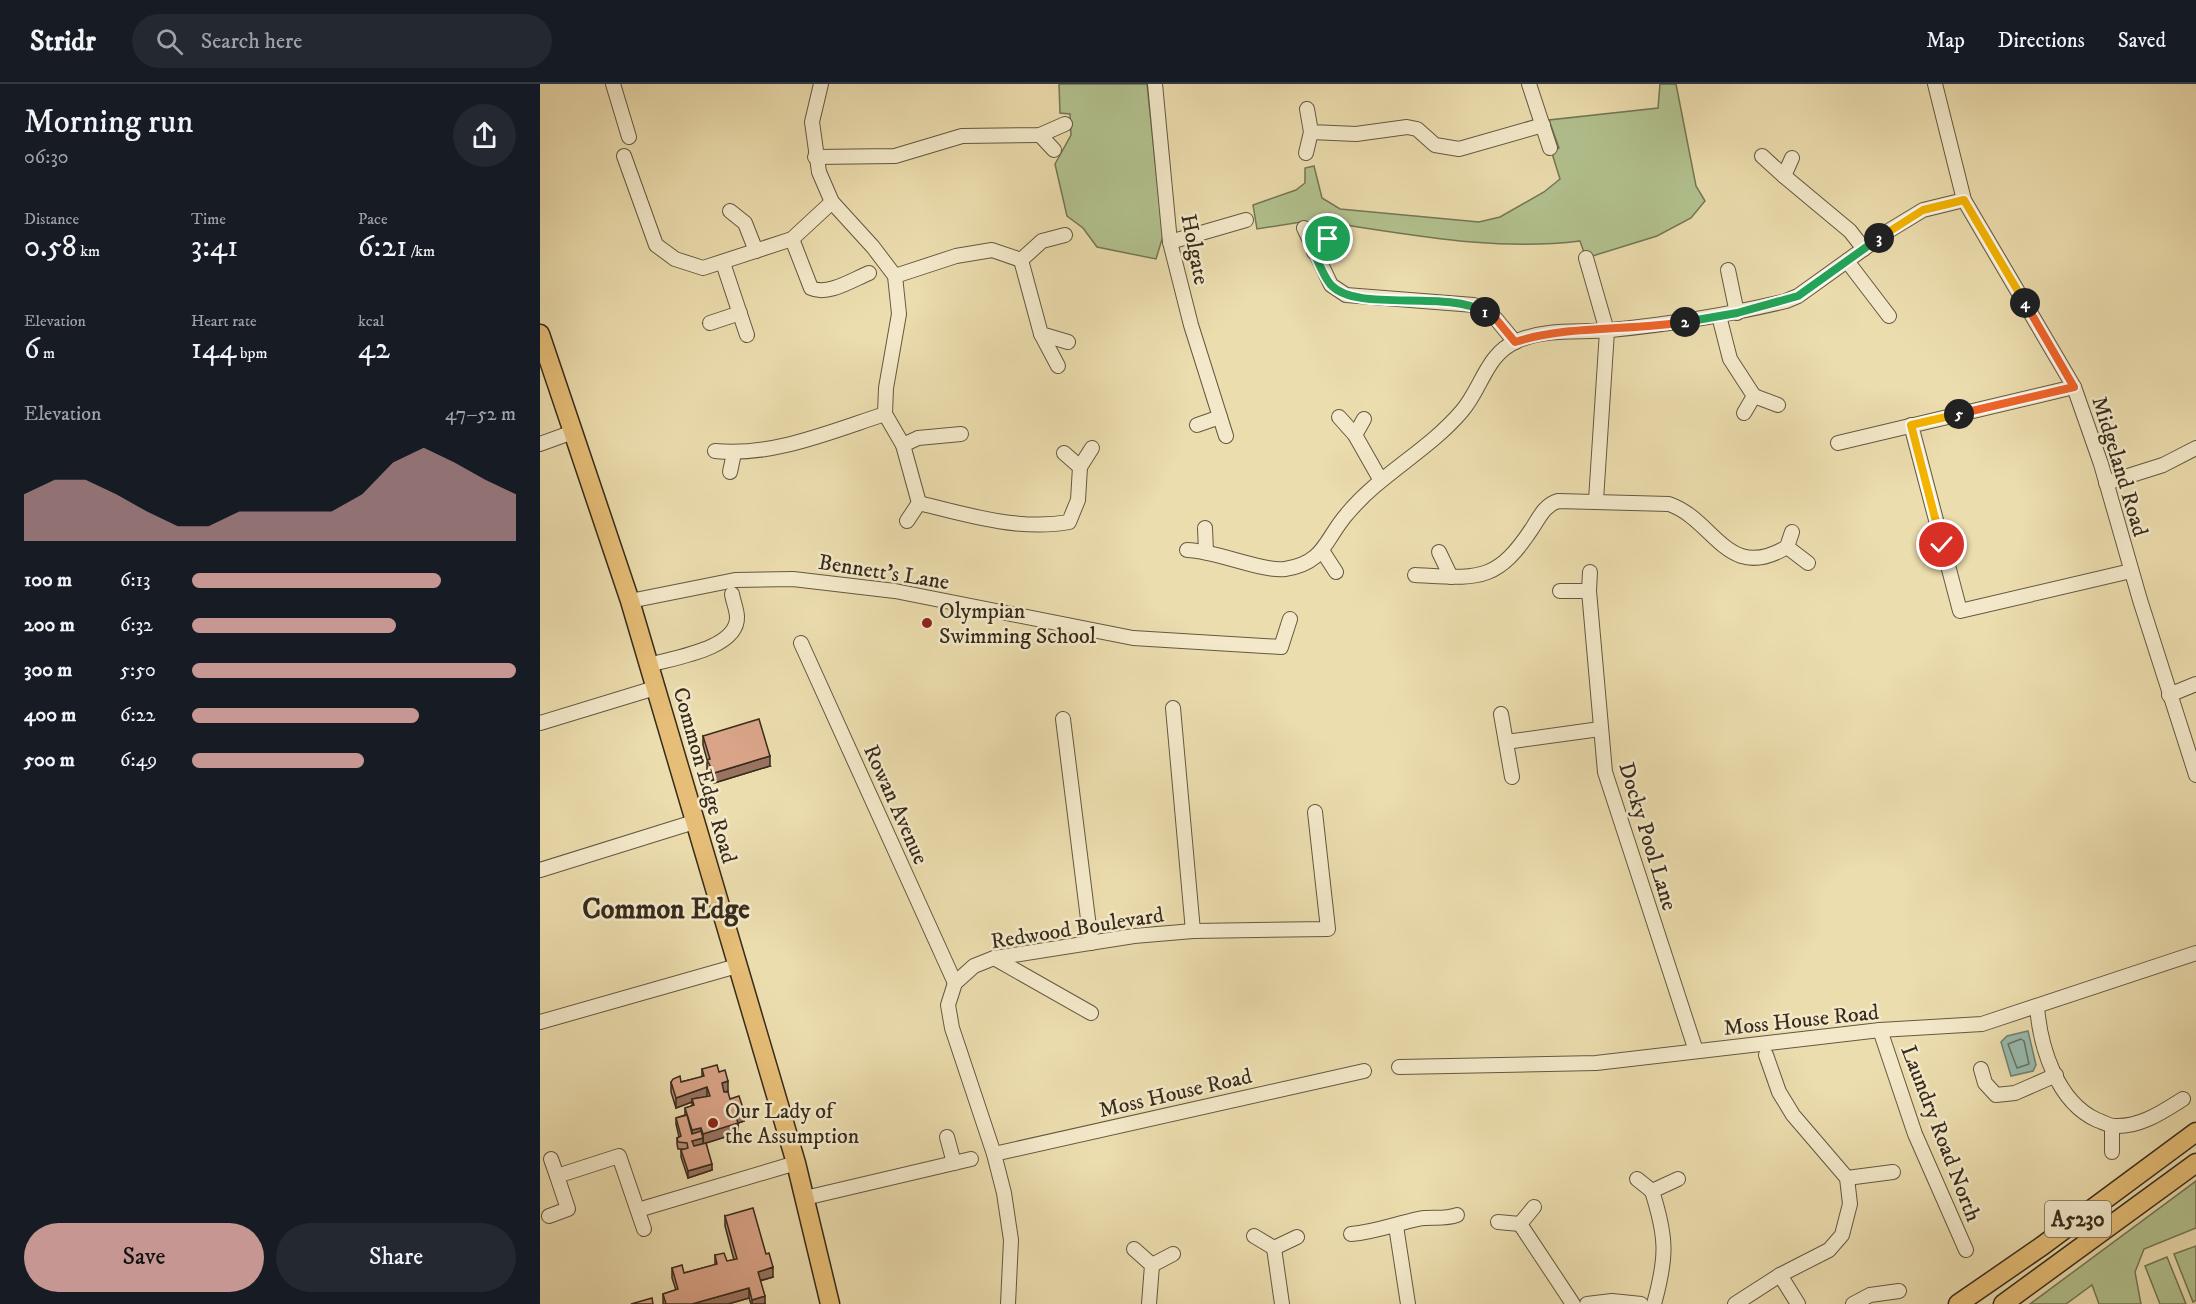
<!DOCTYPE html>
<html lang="en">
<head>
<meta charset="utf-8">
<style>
	body { margin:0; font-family:"IM FELL DW Pica",serif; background:#242831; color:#f1f3f6; height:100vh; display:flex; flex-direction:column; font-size:22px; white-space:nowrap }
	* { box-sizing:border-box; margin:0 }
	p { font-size:20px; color:#9ea1a6 }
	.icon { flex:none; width:33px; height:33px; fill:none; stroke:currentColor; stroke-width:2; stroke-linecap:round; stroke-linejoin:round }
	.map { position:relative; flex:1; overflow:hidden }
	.details { display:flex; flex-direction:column; background:#171b24; width:540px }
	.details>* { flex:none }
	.pin { position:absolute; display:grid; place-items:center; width:51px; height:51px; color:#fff; margin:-26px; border:3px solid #fff; border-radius:50%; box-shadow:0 2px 6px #0007 }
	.km { position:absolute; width:30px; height:30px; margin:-15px; border-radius:50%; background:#222; color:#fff; font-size:16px; line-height:30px; text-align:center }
	.round { display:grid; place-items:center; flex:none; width:63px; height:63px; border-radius:32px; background:#242831 }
	.head { display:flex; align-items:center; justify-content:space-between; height:102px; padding:0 24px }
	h1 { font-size:33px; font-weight:600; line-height:45px }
	.stats { display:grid; grid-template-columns:repeat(3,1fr); gap:9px; height:102px; padding:6px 24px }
	.stats div { display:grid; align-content:center }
	.stats b { font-size:30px; font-weight:600 }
	.stats small { font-size:16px; font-weight:400 }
	.stats p { font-size:16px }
	.chart { height:168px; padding:12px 24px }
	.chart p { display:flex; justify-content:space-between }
	.chart svg { width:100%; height:108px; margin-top:6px; fill:#c59692; opacity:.7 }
	.action { display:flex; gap:12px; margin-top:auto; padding:12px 24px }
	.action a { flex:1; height:69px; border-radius:36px; background:#c59692; color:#111; font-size:24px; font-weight:600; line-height:69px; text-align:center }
	.action a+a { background:#242831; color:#f1f3f6 }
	ul { padding:0 24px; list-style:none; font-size:20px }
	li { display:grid; grid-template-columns:96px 72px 1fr; align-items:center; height:45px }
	li i { height:15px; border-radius:8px; background:#c59692 }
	header { display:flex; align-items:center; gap:36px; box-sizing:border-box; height:84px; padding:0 30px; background:#171b24; border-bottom:2px solid #363941 }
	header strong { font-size:28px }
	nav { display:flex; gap:33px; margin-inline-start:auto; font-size:21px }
	.search { width:420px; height:54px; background:#242831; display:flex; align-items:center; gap:15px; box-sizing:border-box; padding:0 21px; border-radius:33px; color:#9ea1a6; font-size:22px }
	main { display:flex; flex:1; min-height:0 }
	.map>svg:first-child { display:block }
</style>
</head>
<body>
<header>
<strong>Stridr</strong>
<div class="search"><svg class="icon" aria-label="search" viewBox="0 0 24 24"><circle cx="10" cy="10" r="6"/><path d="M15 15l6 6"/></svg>Search here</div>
<nav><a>Map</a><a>Directions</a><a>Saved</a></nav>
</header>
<main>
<section class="details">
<div class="head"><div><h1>Morning run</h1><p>06:30</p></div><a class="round"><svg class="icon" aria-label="share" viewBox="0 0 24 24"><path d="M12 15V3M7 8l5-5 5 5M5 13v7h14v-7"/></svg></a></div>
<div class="stats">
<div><p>Distance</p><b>0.58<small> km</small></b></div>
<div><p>Time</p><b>3:41</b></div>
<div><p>Pace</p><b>6:21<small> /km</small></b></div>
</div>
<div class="stats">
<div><p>Elevation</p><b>6<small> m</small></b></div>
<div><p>Heart rate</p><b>144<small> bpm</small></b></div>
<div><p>kcal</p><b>42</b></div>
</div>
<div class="chart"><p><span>Elevation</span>47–52 m</p>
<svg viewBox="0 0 160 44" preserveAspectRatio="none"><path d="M0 44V25L10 19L20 19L30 25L40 32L50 38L60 38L70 32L80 32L90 32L100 32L110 25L120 12L130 6L140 12L150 19L160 25V44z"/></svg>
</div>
<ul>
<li><b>100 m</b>6:13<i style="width:77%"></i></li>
<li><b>200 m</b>6:32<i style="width:63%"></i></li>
<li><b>300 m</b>5:50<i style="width:100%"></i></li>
<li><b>400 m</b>6:22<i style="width:70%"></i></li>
<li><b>500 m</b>6:49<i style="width:53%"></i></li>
</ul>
<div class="action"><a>Save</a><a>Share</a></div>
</section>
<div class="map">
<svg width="1656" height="1220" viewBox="0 0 1656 1220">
	<rect width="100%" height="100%" fill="#ecddae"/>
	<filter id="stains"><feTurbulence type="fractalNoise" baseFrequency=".00333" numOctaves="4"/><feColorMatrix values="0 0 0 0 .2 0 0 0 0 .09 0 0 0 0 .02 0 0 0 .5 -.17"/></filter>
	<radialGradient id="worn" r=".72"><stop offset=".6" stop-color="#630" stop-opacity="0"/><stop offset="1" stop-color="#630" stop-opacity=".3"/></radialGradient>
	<g fill="#b2c28f" stroke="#747656" stroke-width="1.5">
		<path d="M519 0H607L623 152 616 175 557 163 543 144 527 132 515 80 531 51 530 30 520 29Z"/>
		<path d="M1120 0H1136L1156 102 1165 117 1151 134 1117 152 1046 174 1040 157C959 167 879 152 799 140L794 150 782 149 761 138 717 145 713 121 756 106 765 99V84L774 82 782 114 800 125 939 138 960 133 1004 108 1020 95 1011 66 1019 64 1009 36 1118 24Z"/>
		<path d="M1656 1097V1144L1604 1165 1595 1188 1601 1220H1559L1552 1201 1526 1220H1490Z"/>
		<path d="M1656 1162V1216L1653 1218 1634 1170Z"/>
		<path d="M1627 1173 1646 1220H1620L1605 1182Z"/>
	</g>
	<path fill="#99bbaf" stroke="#718175" stroke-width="1.5" d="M1488 947 1496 981 1493 987 1471 992 1461 958 1467 952Z"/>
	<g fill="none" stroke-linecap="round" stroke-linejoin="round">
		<path stroke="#687366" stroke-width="1.5" d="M1481 955 1484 957 1489 980 1477 984 1468 960Z"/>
		<g stroke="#645841" stroke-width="16">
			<g id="minor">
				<path d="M73 0 89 53"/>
				<path d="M281 0 272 38 279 88 292 118 333 163 355 192 359 230 346 304 345 330 363 361 379 419C426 431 481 447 529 438L538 416 540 383 524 369"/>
				<path d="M615 0 630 158 651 241 686 352"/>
				<path d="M989 0 1010 64"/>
				<path d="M1395 0 1424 116 1534 303 1561 380 1600 516 1656 691"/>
				<path d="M767 25 771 48 816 50 867 43 877 45 895 61 919 65 1003 41"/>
				<path d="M500 51 514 66"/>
				<path d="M766 69 771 48"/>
				<path d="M84 72 116 161 135 175 163 184 252 155 292 118"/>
				<path d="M1222 72 1244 92"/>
				<path d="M275 73 355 72 422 52 500 51 525 40"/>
				<path d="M1252 74 1244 92 1310 147 1324 165"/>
				<path d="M190 127 205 139 216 167"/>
				<path d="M764 144 791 201 806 211 934 221 956 235 975 258"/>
				<path d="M252 155 271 204C288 212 312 196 329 189"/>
				<path d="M630 158 706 136"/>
				<path d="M774 168 788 155"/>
				<path d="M1046 174 1067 247 1056 416"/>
				<path d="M481 176 501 250 528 258"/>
				<path d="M1307 177 1349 232"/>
				<path d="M183 179 207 251"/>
				<path d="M1188 186 1197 229"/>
				<path d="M355 192 416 172 452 166 481 176 502 157 525 151"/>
				<path d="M1179 232 1190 275 1214 312 1204 329"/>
				<path d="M170 239 200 229"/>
				<path d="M501 250 518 282"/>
				<path d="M1214 312 1238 321"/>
				<path d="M799 333 815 351 840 395"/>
				<path d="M657 341 680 333"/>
				<path d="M1371 341 1420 527 1591 487"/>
				<path d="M815 351 824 335"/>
				<path d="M1298 359 1534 303"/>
				<path d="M0 360 33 348"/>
				<path d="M363 361 378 354 421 350"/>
				<path d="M175 367C232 373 292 347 345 330"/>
				<path d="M540 383 552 364"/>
				<path d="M190 388 194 369"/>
				<path d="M1566 399 1623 381 1656 364"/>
				<path d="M367 437 379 419"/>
				<path d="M665 444 666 467"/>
				<path d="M1247 463 1268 479"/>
				<path d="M647 466C677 467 723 488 745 485 785 479 785 455 807 430 840 390 888 367 922 327 942 304 946 270 977 257 1007 244 1039 249 1071 246 1131 240 1188 231 1246 217L1258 212 1350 146 1383 126 1424 116"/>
				<path d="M783 468 796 488"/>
				<path d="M899 468 911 493"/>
				<path d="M1050 488 1049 507 1065 688 1156 967"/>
				<path d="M875 491C937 494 956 500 993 443 1000 432 1005 421 1018 417L1129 420C1175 436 1187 499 1247 463L1252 448"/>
				<path d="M1020 507H1049"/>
				<path d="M90 517 195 496 253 495 355 507 593 554 741 563 750 535"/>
				<path d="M261 559 415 899"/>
				<path d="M109 581C132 574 198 565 197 533 197 526 193 517 192 510"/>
				<path d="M1629 611 1656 600"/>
				<path d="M633 624 653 847"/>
				<path d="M961 630 972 693"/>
				<path d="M523 635 551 859"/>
				<path d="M0 639 115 604"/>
				<path d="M966 658 1060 645"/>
				<path d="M0 786 154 738"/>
				<path d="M454 874 551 929"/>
				<path d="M1497 922C1500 963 1517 1018 1557 1036 1563 1038 1569 1042 1575 1042 1601 1043 1622 1028 1643 1015"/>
				<path d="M0 938 197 882"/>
				<path d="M1340 946 1375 1050 1426 1166"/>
				<path d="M859 983 1056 979 1340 946 1442 940 1656 869"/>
				<path d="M1441 985 1445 999 1456 1011 1475 1009 1516 991"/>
				<path d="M407 1053 414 1079"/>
				<path d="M1572 1068V1042"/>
				<path d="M454 1070 824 987"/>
				<path d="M11 1075 17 1092"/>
				<path d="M1307 1094 1353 1088"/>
				<path d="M1097 1095 1112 1107"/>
				<path d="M265 1114 431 1075"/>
				<path d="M994 1123 980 1140 1033 1220"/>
				<path d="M98 1126 256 1079"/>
				<path d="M9 1132 28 1125 17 1092 79 1072 104 1145"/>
				<path d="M958 1138 980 1140"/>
				<path d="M856 1142 868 1220"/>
				<path d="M811 1150C835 1148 855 1140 878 1135 891 1132 903 1136 917 1131"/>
				<path d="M714 1152 734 1164"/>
				<path d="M594 1165 612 1181 609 1220"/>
				<path d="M612 1181 633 1170"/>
				<path d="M1240 1191 1258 1220"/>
				<path d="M468 1220 471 1156 464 1109 454 1070 412 944 408 921 415 899 434 882 454 874 594 852 653 847 788 845 775 728"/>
				<path d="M742 1220 734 1164 757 1153"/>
				<path d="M1047 1220 1072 1217 1101 1220"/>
				<path d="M1114 1220C1127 1173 1127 1154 1112 1107L1138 1095"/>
				<path d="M1195 1220 1240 1191 1289 1166 1302 1151 1310 1120 1307 1094 1253 1031 1239 1008 1226 971"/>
				<path d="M1313 1220 1330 1211 1359 1207"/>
			</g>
		</g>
		<g stroke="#362b1d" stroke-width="21">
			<g id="major">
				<path d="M0 250 90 517 256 1079 290 1220"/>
				<path d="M1418 1220 1502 1162 1656 1048"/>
				<path d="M1463 1220 1656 1079"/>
			</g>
		</g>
		<use href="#minor" stroke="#f3e9ca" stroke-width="14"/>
		<use href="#major" stroke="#e6be77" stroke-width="18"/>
	</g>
	<g fill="#bb8d76" stroke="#362b1d" stroke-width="1.5">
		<path d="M163 652 230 682 174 699 167 686V676L163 661Z"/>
		<path d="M162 985 179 988 188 1007 184 1008 190 1015 204 1037 198 1039V1049L166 1059 172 1086 148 1094 141 1073V1066L143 1065H138L137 1060V1054L139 1053 136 1040V1034L145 1031V1024L152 1022V1018L136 1024 131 1008V998H141L162 993Z"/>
		<path d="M185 1132 233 1193 220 1197 225 1220H211L209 1214 188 1220H123V1210L136 1206 132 1194V1184L144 1189 175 1181V1171L187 1177 194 1176 185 1142Z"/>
	</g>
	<g fill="#997360" stroke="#362b1d" stroke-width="1.5">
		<path d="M230 672V682L174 699V689Z"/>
		<path d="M188 997V1007L182 1009V999Z"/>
		<path d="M167 1003V1013L152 1015V1018L136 1024V1014Z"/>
		<path d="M204 1027V1037L198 1039V1049L163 1060V1050L195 1030Z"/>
		<path d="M161 1044V1054L152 1056V1046Z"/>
		<path d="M163 1054V1060L152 1063V1057Z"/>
		<path d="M172 1080V1086L148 1094V1087Z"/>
		<path d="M233 1183V1193L218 1197V1188Z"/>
		<path d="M209 1204V1214L188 1220H152Z"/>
		<path d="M225 1212V1220H212V1216Z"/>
	</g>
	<g fill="#daa489" stroke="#362b1d" stroke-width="1.5">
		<path d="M219 635 230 672 174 689 167 676 170 675 163 652Z"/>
		<path d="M177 981 179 988 185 986 188 997 182 999 184 1008H188L190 1015 199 1012 204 1027 195 1030 198 1039 163 1050 161 1044 152 1046 145 1024 154 1021 152 1015 170 1012 167 1003 136 1014 131 998 133 995 140 992 141 998 164 992 162 985Z"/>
		<path d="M147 1031 152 1050 161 1047 163 1054 152 1057 154 1062 166 1059 172 1080 148 1087 141 1066 148 1064 147 1059 138 1058 137 1054 141 1052 136 1034Z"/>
		<path d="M213 1124 226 1170 229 1169 233 1183 218 1188 225 1212 212 1216 209 1204 152 1220H126L123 1210 138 1205 132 1184 142 1181 144 1189 177 1180 175 1171 184 1169 187 1177 197 1175 185 1132Z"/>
		<path d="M112 1214 113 1220H91Z"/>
	</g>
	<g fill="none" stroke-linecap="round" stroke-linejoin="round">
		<g stroke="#fff" stroke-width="12">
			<path id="split-1" d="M788 155 774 168C778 178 784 193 791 201 817 229 906 205 945 228"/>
		</g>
		<g stroke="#fff" stroke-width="12">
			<path id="split-2" d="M945 228 956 235 975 258C1028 241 1089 247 1145 238"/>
		</g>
		<g stroke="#fff" stroke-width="12">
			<path id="split-3" d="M1145 238 1197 229 1258 212 1339 154"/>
		</g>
		<g stroke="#fff" stroke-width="12">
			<path id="split-4" d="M1339 154 1383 126 1424 116 1485 219"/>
		</g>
		<g stroke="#fff" stroke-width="12">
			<path id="split-5" d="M1419 330 1534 303 1485 219"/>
		</g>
		<g stroke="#fff" stroke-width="12">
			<path id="split-6" d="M1402 461 1371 341 1419 330"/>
		</g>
		<use href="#split-1" stroke="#22a559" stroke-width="8"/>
		<use href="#split-2" stroke="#f0652b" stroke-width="8"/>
		<use href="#split-3" stroke="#22a559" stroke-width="8"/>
		<use href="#split-4" stroke="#f5b400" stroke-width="8"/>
		<use href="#split-5" stroke="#f0652b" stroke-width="8"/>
		<use href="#split-6" stroke="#f5b400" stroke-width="8"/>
	</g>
	<g fill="#8f2418" stroke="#f3e9ca" stroke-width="2">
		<circle cx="387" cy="539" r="6"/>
		<circle cx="173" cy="1039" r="6"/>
	</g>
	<g text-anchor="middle" stroke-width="5" stroke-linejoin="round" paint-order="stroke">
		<rect fill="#f3e9ca" stroke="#6f6451" stroke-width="1.5" x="1505" y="1117" width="66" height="36" rx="4.5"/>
		<g font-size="21" font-weight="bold" fill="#362b1d">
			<text x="1538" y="1142">A5230</text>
		</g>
		<g font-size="22" fill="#362b1d" stroke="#f3e9ca">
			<text transform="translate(656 165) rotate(79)" y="8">Holgate</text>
			<text transform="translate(1581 382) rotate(73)" y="8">Midgeland Road</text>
			<text transform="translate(344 487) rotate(9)" y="8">Bennett's Lane</text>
			<text transform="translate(166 691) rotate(74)" y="8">Common Edge Road</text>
			<text transform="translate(357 720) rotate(66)" y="8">Rowan Avenue</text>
			<text transform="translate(1109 752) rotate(73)" y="8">Docky Pool Lane</text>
			<text transform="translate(537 843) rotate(-9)" y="8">Redwood Boulevard</text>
			<text transform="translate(1261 935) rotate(-6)" y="8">Moss House Road</text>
			<text transform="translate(635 1008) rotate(-13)" y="8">Moss House Road</text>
			<text transform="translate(1402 1049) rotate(69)" y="8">Laundry Road North</text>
		</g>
		<g font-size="22" fill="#362b1d" stroke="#f3e9ca" text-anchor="start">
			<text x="399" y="534">Olympian<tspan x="399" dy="25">Swimming School</tspan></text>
			<text x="185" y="1034">Our Lady of<tspan x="185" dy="25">the Assumption</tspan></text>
		</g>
		<g font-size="28" font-weight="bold" fill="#362b1d" stroke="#f3e9ca">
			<text x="126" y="834">Common Edge</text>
		</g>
	</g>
	<rect width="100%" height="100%" filter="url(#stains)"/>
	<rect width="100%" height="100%" fill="url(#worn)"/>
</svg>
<div class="pin" style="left:788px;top:155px;background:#1e9e55"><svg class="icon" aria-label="arrive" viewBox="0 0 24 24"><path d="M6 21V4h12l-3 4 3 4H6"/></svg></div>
<div class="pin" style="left:1402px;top:461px;background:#d93025"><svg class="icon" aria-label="check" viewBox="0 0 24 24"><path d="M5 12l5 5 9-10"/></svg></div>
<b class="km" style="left:945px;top:228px">1</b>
<b class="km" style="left:1145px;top:238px">2</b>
<b class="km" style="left:1339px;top:154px">3</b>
<b class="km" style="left:1485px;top:219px">4</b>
<b class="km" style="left:1419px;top:330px">5</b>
</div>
</main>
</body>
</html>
